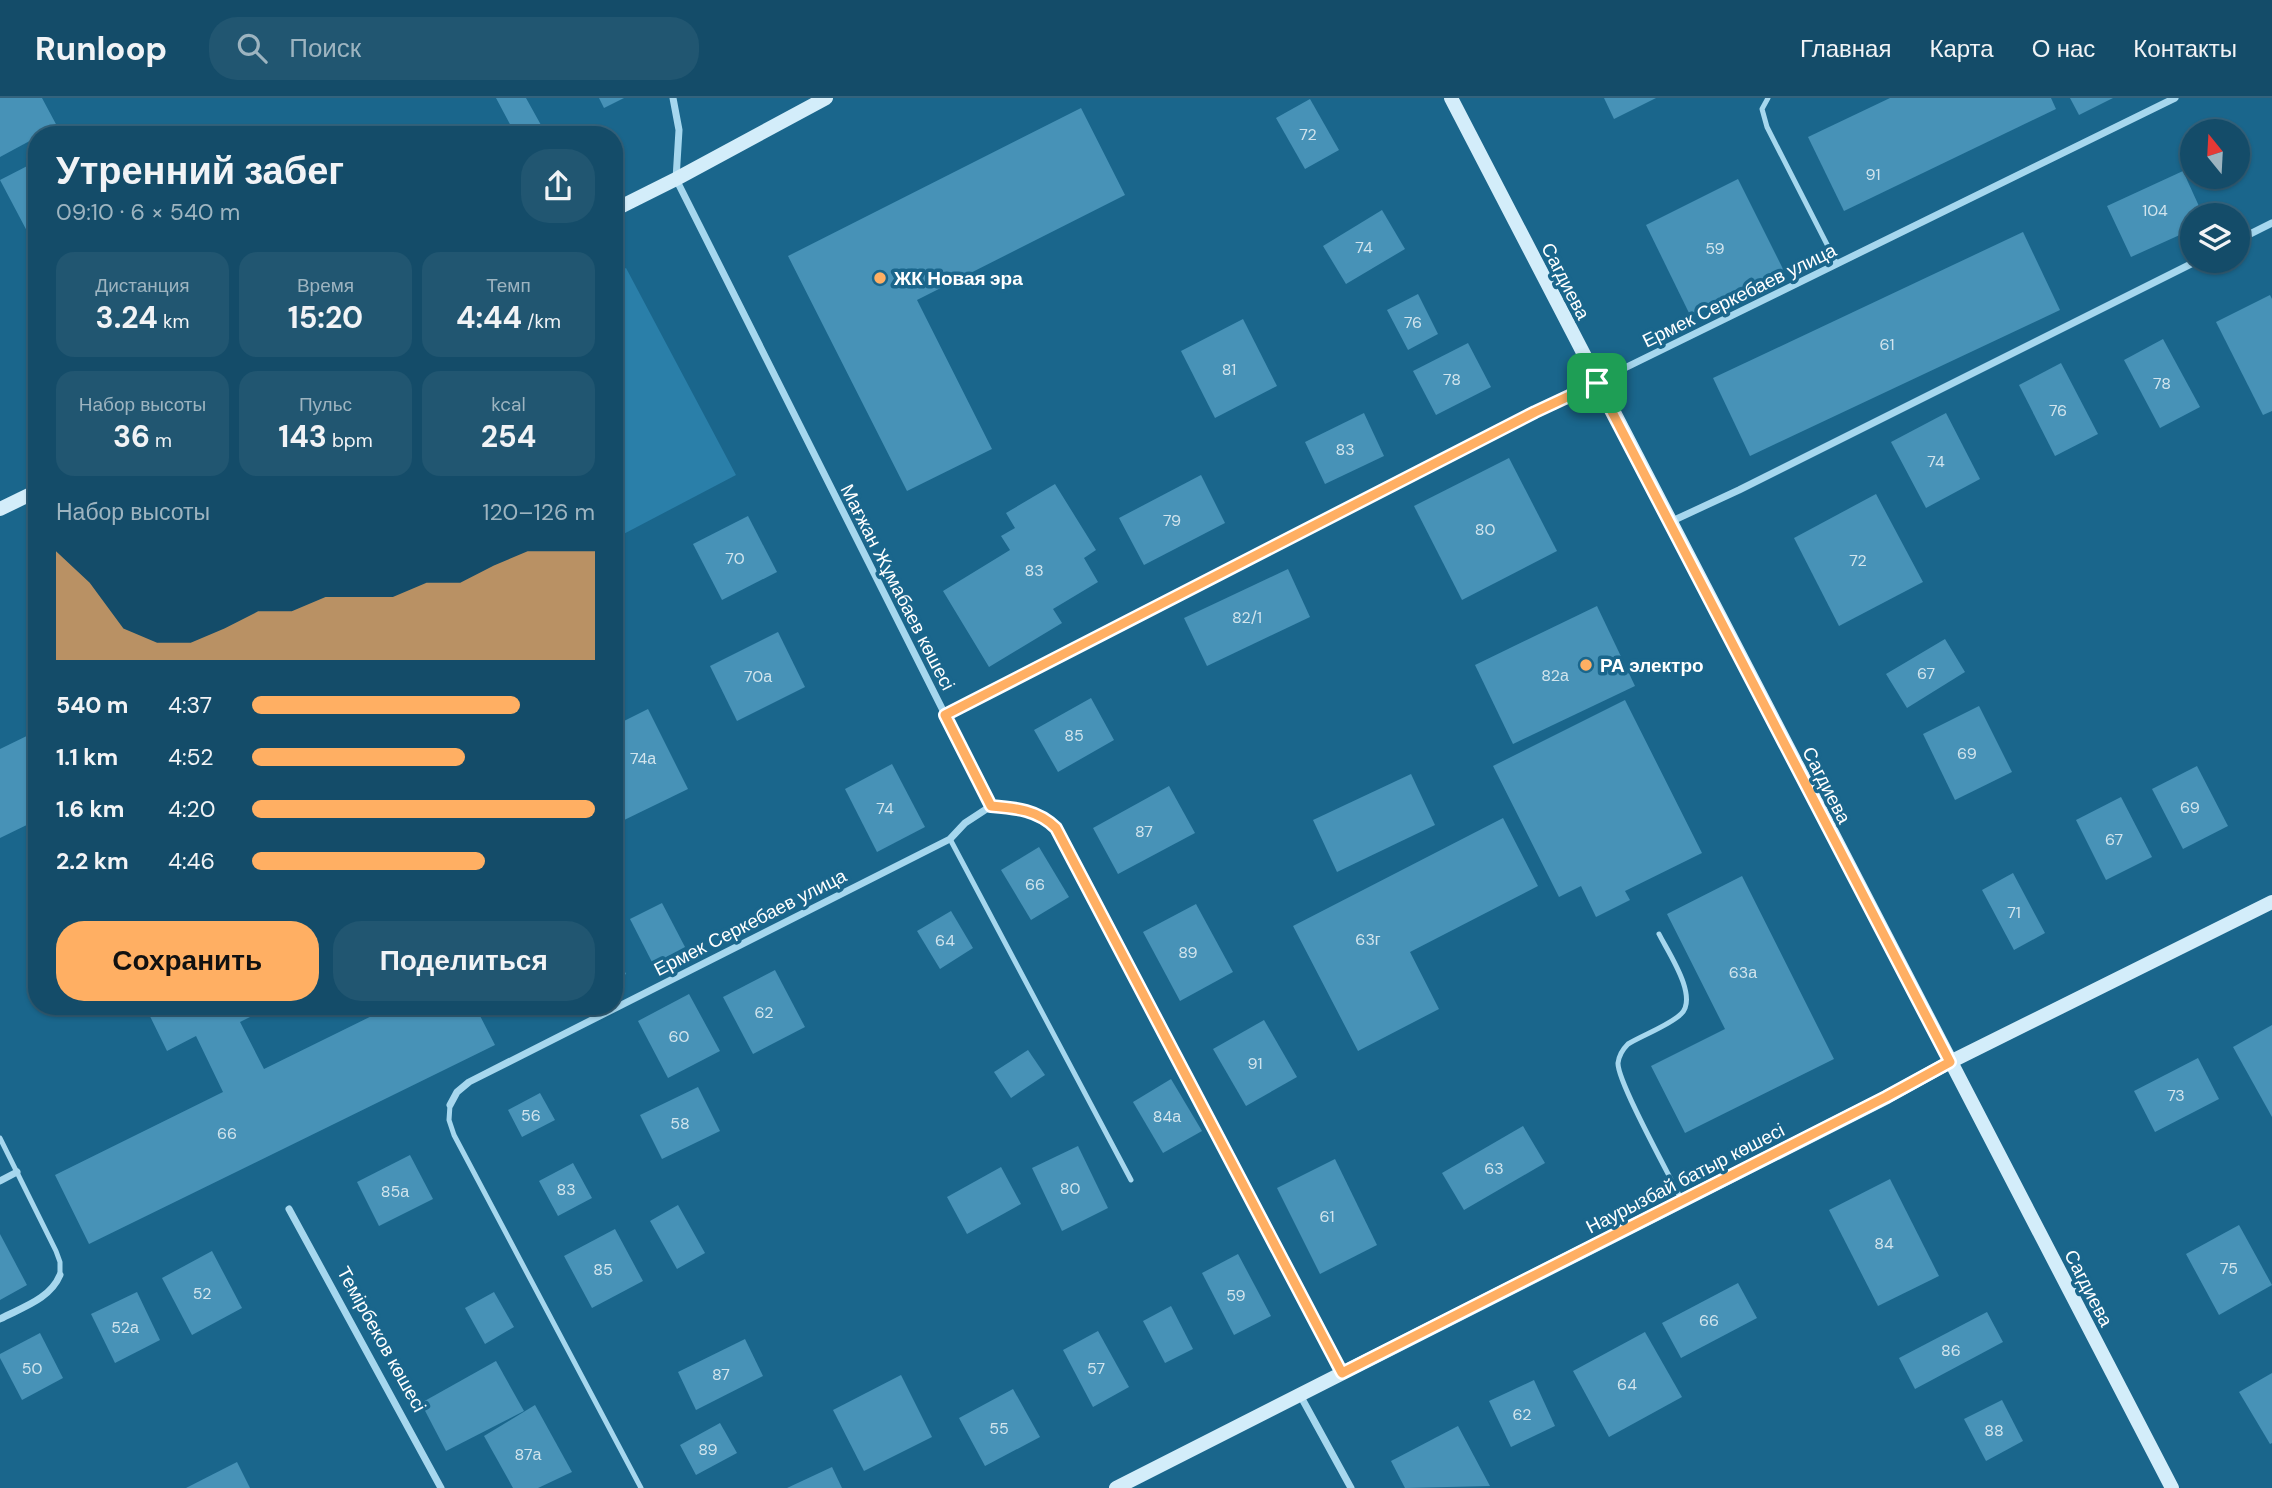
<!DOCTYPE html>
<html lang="ru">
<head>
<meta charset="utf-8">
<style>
	body { margin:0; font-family:"DM Sans",sans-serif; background:#215671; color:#f1f3f6; height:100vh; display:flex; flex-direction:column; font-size:26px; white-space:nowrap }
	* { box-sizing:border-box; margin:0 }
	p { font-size:23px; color:#9db4c0 }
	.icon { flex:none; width:38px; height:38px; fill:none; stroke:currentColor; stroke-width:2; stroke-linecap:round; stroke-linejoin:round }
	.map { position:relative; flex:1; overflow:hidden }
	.sheet { position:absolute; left:28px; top:28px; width:595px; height:889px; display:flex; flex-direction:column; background:#144c69; border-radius:28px; box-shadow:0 2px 5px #0004,0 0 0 2px #33637d }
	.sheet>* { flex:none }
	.needle { width:46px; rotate:342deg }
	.controls { position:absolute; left:2180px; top:21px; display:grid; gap:14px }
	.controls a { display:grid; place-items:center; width:70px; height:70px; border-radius:50%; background:#144c69; box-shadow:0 2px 5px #0004,0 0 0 2px #33637d; font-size:35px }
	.pin { position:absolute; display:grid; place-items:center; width:60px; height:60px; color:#fff; margin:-30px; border-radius:14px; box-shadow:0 4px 10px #0006 }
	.round { display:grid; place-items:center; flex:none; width:74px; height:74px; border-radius:28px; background:#215671 }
	.head { display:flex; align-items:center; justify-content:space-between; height:119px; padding:0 28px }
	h1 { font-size:38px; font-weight:700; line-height:52px }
	.metrics { display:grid; grid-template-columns:repeat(3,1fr); gap:10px; height:119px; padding:7px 28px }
	.metrics div { display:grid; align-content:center; border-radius:18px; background:#215671; text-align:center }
	.metrics b { font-size:30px; font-weight:700 }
	.metrics small { font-size:19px; font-weight:400 }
	.metrics p { font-size:19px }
	.chart { height:196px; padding:14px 28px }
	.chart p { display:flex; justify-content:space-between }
	.chart svg { width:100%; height:126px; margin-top:7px; fill:#ffaf63; opacity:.7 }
	.button { display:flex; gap:14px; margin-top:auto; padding:14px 28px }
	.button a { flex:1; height:80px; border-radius:28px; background:#ffaf63; color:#111; font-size:28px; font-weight:700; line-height:80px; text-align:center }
	.button a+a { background:#215671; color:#f1f3f6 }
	ul { padding:0 28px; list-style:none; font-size:23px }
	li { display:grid; grid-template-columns:112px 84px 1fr; align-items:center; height:52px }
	li i { height:18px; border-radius:9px; background:#ffaf63 }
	header { display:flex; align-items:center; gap:42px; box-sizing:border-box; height:98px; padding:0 35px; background:#144c69; border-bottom:2px solid #33637d }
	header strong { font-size:33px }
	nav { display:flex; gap:38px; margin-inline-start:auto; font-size:24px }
	.search { width:490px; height:63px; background:#215671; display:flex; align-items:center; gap:18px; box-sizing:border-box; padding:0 24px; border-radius:28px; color:#9db4c0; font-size:26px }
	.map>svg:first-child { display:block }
</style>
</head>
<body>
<header>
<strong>Runloop</strong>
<div class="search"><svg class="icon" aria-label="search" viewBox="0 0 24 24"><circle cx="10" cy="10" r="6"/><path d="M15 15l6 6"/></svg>Поиск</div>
<nav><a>Главная</a><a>Карта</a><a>О нас</a><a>Контакты</a></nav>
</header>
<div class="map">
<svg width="2272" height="1390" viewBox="0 0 2272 1390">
	<rect width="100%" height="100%" fill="#1a668c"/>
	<path fill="#2a7fa9" d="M626 170 736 377 614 441V176Z"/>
	<g fill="#4792b7">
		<path d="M0 0H42L57 28 37 37V39L0 59Z"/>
		<path d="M496 0H526L546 36 500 37 512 30Z"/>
		<path d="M599 0H624L604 10Z"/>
		<path d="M1604 0H1656L1614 21Z"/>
		<path d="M1890 0H2051L2056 11 1844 113 1808 39Z"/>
		<path d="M2070 0H2113L2079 17Z"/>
		<path d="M1310 1 1339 52 1305 71 1276 20Z"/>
		<path d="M1081 10 1125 97 917 202 992 351 907 393 788 158Z"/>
		<path d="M37 63V152L0 82Z"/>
		<path d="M2183 73 2203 117H2193V131L2131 159 2107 108Z"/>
		<path d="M1738 81 1784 173 1691 219 1646 127Z"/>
		<path d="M1382 112 1405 151 1346 186 1323 148Z"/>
		<path d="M2023 134 2060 212 1750 358 1713 280Z"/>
		<path d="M1418 196 1438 236 1408 252 1387 212Z"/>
		<path d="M2270 197 2272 201V313L2263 317 2216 224Z"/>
		<path d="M1243 221 1277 288 1215 320 1181 253Z"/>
		<path d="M2163 241 2200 309 2160 330 2124 262Z"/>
		<path d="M1468 245 1491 289 1436 317 1413 273Z"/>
		<path d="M2061 265 2098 336 2055 358 2019 287Z"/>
		<path d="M1364 315 1384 358 1325 386 1305 344Z"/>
		<path d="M1946 315 1980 381 1926 410 1891 344Z"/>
		<path d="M1509 360 1557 453 1462 502 1414 408Z"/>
		<path d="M1201 377 1225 425 1144 467 1119 420Z"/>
		<path d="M1055 386 1096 452 1084 460 1098 484 1053 511 1062 525 989 569 943 493 1010 452 1001 438 1015 430 1006 415Z"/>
		<path d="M1876 396 1923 484 1839 528 1794 440Z"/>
		<path d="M748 418 777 474 722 502 693 446Z"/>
		<path d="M1288 471 1310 519 1207 568 1184 520Z"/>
		<path d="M1597 508 1635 588 1513 646 1475 567Z"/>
		<path d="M778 534 805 589 737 623 710 568Z"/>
		<path d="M1945 541 1965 574 1907 610 1886 576Z"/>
		<path d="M1091 600 1114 642 1058 674 1034 632Z"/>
		<path d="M1625 602 1702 755 1625 793 1630 802 1596 819 1581 788 1559 799 1493 668Z"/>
		<path d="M1979 608 2012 674 1955 702 1923 636Z"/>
		<path d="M648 611 688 691 618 725 614 717V628Z"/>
		<path d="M37 633V722L0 740V651Z"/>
		<path d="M892 666 925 729 877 754 845 691Z"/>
		<path d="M2197 668 2228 728 2183 751 2152 691Z"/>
		<path d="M1411 676 1435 727 1337 774 1313 722Z"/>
		<path d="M1169 688 1195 735 1118 776 1093 730Z"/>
		<path d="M2121 699 2152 759 2106 782 2076 722Z"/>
		<path d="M1503 720 1538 788 1410 854 1439 911 1358 953 1293 828Z"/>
		<path d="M1039 749 1069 799 1031 822 1001 772Z"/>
		<path d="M2013 775 2045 835 2014 852 1982 792Z"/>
		<path d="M1742 778 1834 961 1685 1035 1651 968 1725 931 1667 816Z"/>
		<path d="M662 805 685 849 653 866 630 821Z"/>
		<path d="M1196 806 1233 874 1180 903 1143 834Z"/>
		<path d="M951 813 973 850 940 871 917 833Z"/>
		<path d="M614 852 626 876 614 882Z"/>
		<path d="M775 872 805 929 753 956 723 899Z"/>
		<path d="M689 896 720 953 668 980 638 923Z"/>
		<path d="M145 908H272L240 924 264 971 392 908H475L495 947 89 1146 55 1077 223 994 196 938 167 953Z"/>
		<path d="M1264 922 1297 979 1246 1008 1213 951Z"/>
		<path d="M2272 927V1019L2233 949Z"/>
		<path d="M1028 952 1045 977 1011 1000 994 974Z"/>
		<path d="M2198 960 2219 1001 2155 1034 2134 993Z"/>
		<path d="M1171 981 1202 1033 1163 1055 1133 1004Z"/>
		<path d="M698 989 720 1033 662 1061 640 1017Z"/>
		<path d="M540 995 555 1022 522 1039 508 1012Z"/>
		<path d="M1523 1028 1545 1065 1464 1112 1442 1075Z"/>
		<path d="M1078 1048 1108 1110 1062 1133 1032 1070Z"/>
		<path d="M410 1057 433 1101 379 1128 357 1084Z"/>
		<path d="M1335 1061 1377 1147 1320 1176 1277 1090Z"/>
		<path d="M573 1065 592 1100 558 1118 539 1083Z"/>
		<path d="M1001 1069 1021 1106 967 1136 947 1099Z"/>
		<path d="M1890 1081 1939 1178 1878 1208 1829 1112Z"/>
		<path d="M678 1107 705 1155 677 1171 650 1123Z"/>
		<path d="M2239 1127 2272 1187 2219 1217 2186 1156Z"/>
		<path d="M615 1131 643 1183 592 1210 564 1158Z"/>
		<path d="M0 1136 27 1187 0 1202Z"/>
		<path d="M212 1153 242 1210 192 1237 162 1180Z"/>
		<path d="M1238 1156 1271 1218 1234 1237 1202 1175Z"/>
		<path d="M1738 1185 1757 1220 1681 1260 1662 1225Z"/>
		<path d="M137 1194 160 1242 115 1265 91 1216Z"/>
		<path d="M494 1194 514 1229 485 1246 465 1210Z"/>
		<path d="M1171 1208 1193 1251 1165 1265 1143 1223Z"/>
		<path d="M1987 1214 2003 1244 1915 1291 1899 1260Z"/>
		<path d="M1098 1233 1129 1289 1093 1309 1063 1252Z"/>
		<path d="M1645 1234 1682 1299 1609 1339 1573 1273Z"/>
		<path d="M40 1235 63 1280 22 1302 0 1260V1256Z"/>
		<path d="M745 1241 763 1278 696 1312 678 1274Z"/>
		<path d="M496 1263 524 1313 446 1353 421 1305Z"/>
		<path d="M2272 1275V1345L2270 1346 2239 1294Z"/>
		<path d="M901 1277 932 1339 864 1373 833 1312Z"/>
		<path d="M1534 1282 1555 1328 1511 1349 1489 1303Z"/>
		<path d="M1013 1291 1040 1339 985 1368 959 1320Z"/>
		<path d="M2002 1302 2023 1343 1986 1363 1964 1321Z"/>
		<path d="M535 1307 572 1374 538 1390H513L484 1338Z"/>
		<path d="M720 1325 737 1355 696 1377 680 1347Z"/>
		<path d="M1458 1328 1490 1388 1405 1390 1391 1363Z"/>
		<path d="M237 1364 250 1390H186Z"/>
		<path d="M832 1369 842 1390H787Z"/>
	</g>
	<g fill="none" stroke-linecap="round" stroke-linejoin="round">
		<g stroke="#a6d7ee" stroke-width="5">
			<path d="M1768 0 1762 11 1767 29 1837 166"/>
			<path d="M950 741 1131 1082"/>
			<path d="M1659 836C1668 854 1699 899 1681 916 1670 927 1643 937 1628 946 1623 951 1619 957 1618 965 1617 983 1671 1080 1682 1103"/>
			<path d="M450 1007 449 1022 454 1037 641 1390"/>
			<path d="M0 1040 56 1153 60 1164V1177"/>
		</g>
		<g stroke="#a6d7ee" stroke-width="7">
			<path d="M673 0 679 32 676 81 991 708C1016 710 1038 712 1056 730L1342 1275"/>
			<path d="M2238 142 2272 125"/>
			<path d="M1670 424 1739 392 2197 163"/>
			<path d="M945 617 1535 314 2175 0"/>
			<path d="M450 1007 457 994 469 984 950 741 965 725 991 708"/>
			<path d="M0 1083 17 1074"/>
			<path d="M289 1111 441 1390"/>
			<path d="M0 1221C23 1209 50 1201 60 1177"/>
			<path d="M1300 1297 1351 1390"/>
		</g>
		<g stroke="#d3edfa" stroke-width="14">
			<path d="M1451 0 2172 1390"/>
			<path d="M614 112 676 81 826 0"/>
			<path d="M0 411 37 393"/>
			<path d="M1116 1390 1887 999 1950 964 2272 804"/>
		</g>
	</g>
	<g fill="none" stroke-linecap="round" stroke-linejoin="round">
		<g stroke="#fff" stroke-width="14">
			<path id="route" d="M1597 285 1950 964 1886 999 1342 1275 1056 730C1038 712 1016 710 991 708L945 617 1535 314Z"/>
		</g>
		<use href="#route" stroke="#ffaf63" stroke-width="9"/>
	</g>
	<g fill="#ffaf63" stroke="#1a668c" stroke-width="2.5">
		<circle cx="880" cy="180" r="7"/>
		<circle cx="1586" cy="567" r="7"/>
	</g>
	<g text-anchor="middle" stroke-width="7" stroke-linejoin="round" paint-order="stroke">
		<g font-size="16" fill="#d1e4ed">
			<text x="1308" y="42">72</text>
			<text x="1873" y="82">91</text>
			<text x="2155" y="118">104</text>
			<text x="1364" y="155">74</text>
			<text x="1715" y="156">59</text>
			<text x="1413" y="230">76</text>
			<text x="1887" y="252">61</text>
			<text x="1229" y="277">81</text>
			<text x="1452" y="287">78</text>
			<text x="2162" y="291">78</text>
			<text x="2058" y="318">76</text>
			<text x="1345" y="357">83</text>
			<text x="1936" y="369">74</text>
			<text x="1172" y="428">79</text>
			<text x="1485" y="437">80</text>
			<text x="735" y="466">70</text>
			<text x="1858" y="468">72</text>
			<text x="1034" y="478">83</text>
			<text x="1247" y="525">82/1</text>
			<text x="1926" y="581">67</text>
			<text x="1555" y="583">82а</text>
			<text x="758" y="584">70а</text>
			<text x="1074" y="643">85</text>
			<text x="1967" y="661">69</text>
			<text x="643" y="666">74а</text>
			<text x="2190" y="715">69</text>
			<text x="885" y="716">74</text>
			<text x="1144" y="739">87</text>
			<text x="2114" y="747">67</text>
			<text x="1035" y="792">66</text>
			<text x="2014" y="820">71</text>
			<text x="1368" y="847">63г</text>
			<text x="945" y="848">64</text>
			<text x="1188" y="860">89</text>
			<text x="1743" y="880">63а</text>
			<text x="764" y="920">62</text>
			<text x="679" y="944">60</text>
			<text x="1255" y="971">91</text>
			<text x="2176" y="1003">73</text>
			<text x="531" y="1023">56</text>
			<text x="1167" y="1024">84а</text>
			<text x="680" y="1031">58</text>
			<text x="227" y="1041">66</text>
			<text x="1494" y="1076">63</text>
			<text x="1070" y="1096">80</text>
			<text x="566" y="1097">83</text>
			<text x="395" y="1099">85а</text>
			<text x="1327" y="1124">61</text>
			<text x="1884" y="1151">84</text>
			<text x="2229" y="1176">75</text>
			<text x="603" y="1177">85</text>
			<text x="202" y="1201">52</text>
			<text x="1236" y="1203">59</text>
			<text x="1709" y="1228">66</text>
			<text x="125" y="1235">52а</text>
			<text x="1951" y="1258">86</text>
			<text x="32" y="1276">50</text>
			<text x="1096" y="1276">57</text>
			<text x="721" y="1282">87</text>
			<text x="1627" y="1292">64</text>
			<text x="1522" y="1322">62</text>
			<text x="999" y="1336">55</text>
			<text x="1994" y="1338">88</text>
			<text x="708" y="1357">89</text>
			<text x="528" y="1362">87а</text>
		</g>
		<g font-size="19" font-weight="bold" fill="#fff" stroke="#1a668c" text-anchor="start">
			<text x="894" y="187">ЖК Новая эра</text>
			<text x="1600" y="574">РА электро</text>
		</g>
		<g font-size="19" fill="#fff" stroke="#1a668c">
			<text transform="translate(1566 183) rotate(63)" y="7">Сагдиева</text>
			<text transform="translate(1739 197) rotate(-26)" y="7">Ермек Серкебаев улица</text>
			<text transform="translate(898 489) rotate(63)" y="7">Мағжан Жұмабаев көшесі</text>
			<text transform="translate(1827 687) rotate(63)" y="7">Сагдиева</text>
			<text transform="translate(750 824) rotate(-27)" y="7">Ермек Серкебаев улица</text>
			<text transform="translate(1685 1080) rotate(-27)" y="7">Наурызбай батыр көшесі</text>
			<text transform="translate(2089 1190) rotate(63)" y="7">Сагдиева</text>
			<text transform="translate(382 1241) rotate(61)" y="7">Темірбеков көшесі</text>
		</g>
	</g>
</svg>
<div class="controls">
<a><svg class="needle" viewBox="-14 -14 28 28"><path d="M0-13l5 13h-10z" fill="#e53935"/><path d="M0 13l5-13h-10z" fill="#9db4c0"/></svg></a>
<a><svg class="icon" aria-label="layers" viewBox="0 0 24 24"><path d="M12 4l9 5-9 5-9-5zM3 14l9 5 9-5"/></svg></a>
</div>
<div class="pin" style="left:1597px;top:285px;background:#1e9e55"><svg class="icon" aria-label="arrive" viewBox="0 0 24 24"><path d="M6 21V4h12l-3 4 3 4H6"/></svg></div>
<section class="sheet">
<div class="head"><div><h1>Утренний забег</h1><p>09:10 · 6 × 540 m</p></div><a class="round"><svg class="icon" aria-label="share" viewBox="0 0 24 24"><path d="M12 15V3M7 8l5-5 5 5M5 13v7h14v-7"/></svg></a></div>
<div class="metrics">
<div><p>Дистанция</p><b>3.24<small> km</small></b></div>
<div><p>Время</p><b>15:20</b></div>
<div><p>Темп</p><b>4:44<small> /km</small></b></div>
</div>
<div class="metrics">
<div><p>Набор высоты</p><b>36<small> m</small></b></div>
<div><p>Пульс</p><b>143<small> bpm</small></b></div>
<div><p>kcal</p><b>254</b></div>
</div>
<div class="chart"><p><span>Набор высоты</span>120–126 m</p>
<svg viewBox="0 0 160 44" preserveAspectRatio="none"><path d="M0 44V6L10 17L20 33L30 38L40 38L50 33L60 27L70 27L80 22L90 22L100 22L110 17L120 17L130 11L140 6L150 6L160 6V44z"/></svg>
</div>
<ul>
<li><b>540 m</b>4:37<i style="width:78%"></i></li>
<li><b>1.1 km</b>4:52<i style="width:62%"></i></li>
<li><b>1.6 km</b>4:20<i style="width:100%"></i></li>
<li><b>2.2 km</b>4:46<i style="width:68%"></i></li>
</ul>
<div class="button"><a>Сохранить</a><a>Поделиться</a></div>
</section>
</div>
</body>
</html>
